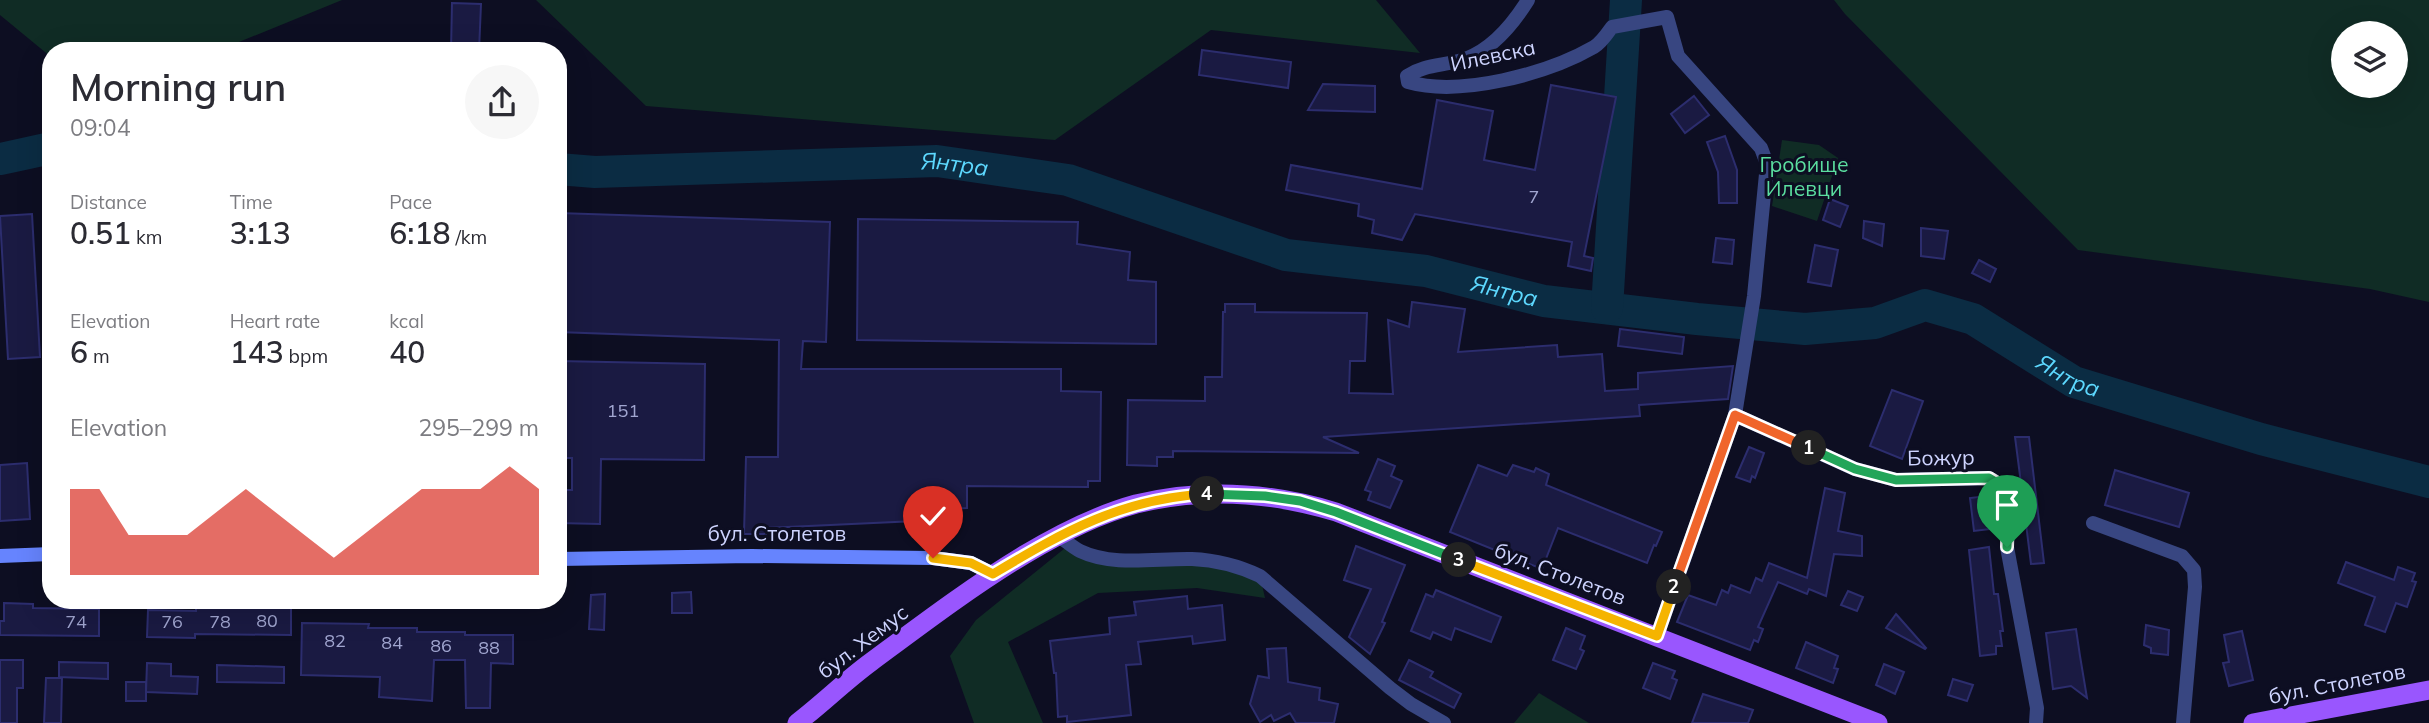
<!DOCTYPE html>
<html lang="en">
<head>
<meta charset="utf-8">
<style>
	body { margin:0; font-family:Mulish,sans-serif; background:#f7f7f7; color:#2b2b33; height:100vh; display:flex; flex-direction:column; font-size:26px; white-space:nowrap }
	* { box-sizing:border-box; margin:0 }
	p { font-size:23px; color:#7c7c81 }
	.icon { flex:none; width:38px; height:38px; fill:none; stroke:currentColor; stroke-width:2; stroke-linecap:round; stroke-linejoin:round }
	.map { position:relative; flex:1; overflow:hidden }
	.details { position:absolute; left:42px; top:42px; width:525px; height:567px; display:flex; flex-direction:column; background:#fff; border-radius:28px; box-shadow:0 7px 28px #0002 }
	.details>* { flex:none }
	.tools { position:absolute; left:2331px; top:21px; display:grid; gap:14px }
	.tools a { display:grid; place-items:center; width:77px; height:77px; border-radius:50%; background:#fff; box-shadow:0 7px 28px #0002; font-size:35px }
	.pin { position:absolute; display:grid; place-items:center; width:60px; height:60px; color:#fff; margin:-72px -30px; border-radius:50% 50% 50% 0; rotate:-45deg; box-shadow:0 0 7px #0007 }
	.pin .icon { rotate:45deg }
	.km { position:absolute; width:35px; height:35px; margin:-18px; border-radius:50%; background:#222; color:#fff; font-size:19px; line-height:35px; text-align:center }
	.round { display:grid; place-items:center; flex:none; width:74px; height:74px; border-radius:37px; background:#f7f7f7 }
	.head { display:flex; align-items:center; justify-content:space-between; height:119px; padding:0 28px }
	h1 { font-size:38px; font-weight:600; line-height:52px }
	.figures { display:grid; grid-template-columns:repeat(3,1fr); gap:10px; height:119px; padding:7px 28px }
	.figures div { display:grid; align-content:center }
	.figures b { font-size:30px; font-weight:600 }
	.figures small { font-size:19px; font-weight:400 }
	.figures p { font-size:19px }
	.chart { height:196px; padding:14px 28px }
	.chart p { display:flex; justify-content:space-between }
	.chart svg { width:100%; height:126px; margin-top:7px; fill:#d93025; opacity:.7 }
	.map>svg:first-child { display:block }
</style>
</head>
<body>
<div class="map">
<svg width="2429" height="723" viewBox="0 0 2429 723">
	<rect width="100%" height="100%" fill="#0d0e22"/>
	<g fill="#102c25" fill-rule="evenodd">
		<path d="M0 0H342L217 51H51V57L0 15Z"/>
		<path d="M536 0H1376L1420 53 1211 30 1055 140 646 106Z"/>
		<path d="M1834 0H2429V302L2370 289 2078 250 1845 14ZM2343 33H2396V86H2343Z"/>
		<path d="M1782 140 1819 145 1838 158 1817 221 1772 206Z"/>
		<path d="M1070 544 1080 551 1193 559 1260 576 1265 598 1197 588 1098 593 1008 642 1043 723H974L950 656 976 620Z"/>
		<path d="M1539 693 1589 723H1514Z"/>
	</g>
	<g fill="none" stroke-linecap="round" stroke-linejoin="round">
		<g stroke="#0b2c43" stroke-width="32">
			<path d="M0 159 51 148"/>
			<path id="s1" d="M558 169 595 172 937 161 1068 180 1286 255 1426 271 1544 301 1697 319 1805 329 1875 323 1925 305 1973 319 2074 382 2261 439 2429 482"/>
			<path d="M1607 308 1626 0"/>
		</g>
	</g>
	<g fill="#1a1a42" stroke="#2c2d6e" stroke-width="2">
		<path d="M452 3 481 4 479 51H451Z"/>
		<path d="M1202 50 1291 62 1288 88 1199 75Z"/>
		<path d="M1323 84 1375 86V112L1308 110Z"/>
		<path d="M1551 85 1616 97 1584 256 1593 258 1591 271 1568 266 1572 242 1415 214 1402 240 1372 233 1374 220 1358 216 1359 204 1286 190 1291 165 1422 189 1437 100 1493 111 1484 160 1535 170Z"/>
		<path d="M1694 96 1709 115 1685 133 1671 114Z"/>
		<path d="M1725 136 1737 170V203H1719L1718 172 1707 142Z"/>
		<path d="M1830 199 1848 206 1840 227 1823 220Z"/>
		<path d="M558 213 830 222 826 342 803 341 801 369H1061V391L1101 392 1100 481H1088V487L967 486V508L917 510 916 521 766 528V534H744L746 457H778L779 340 558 332Z"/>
		<path d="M32 214 40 357 8 359 0 216Z"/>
		<path d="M858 219 1078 222 1077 244 1130 252 1128 280 1156 282V344L857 340Z"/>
		<path d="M1864 221 1884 224 1882 246 1863 238Z"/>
		<path d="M1921 228 1948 231 1944 259 1921 256Z"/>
		<path d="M1716 238 1734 240 1732 264 1713 262Z"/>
		<path d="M1815 245 1838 250 1831 286 1808 282Z"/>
		<path d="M1979 260 1996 269 1990 282 1972 273Z"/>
		<path d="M1412 302 1465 309 1458 352 1557 345 1558 357 1602 354 1605 391 1638 389V373L1733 366 1728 399 1639 405 1640 416 1323 437 1359 453 1173 451V457H1157V466L1127 465 1128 400 1205 401V377H1222L1223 312H1225V304H1255V312L1367 313 1365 361H1350L1349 393 1393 394 1388 320 1409 327Z"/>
		<path d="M1620 329 1684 337 1682 354 1618 346Z"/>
		<path d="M558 361 705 364 704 460 601 459 600 524 558 523V490H572V458H558Z"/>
		<path d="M1892 390 1923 401 1902 459 1870 446Z"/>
		<path d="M2015 437H2029L2044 563 2031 564 2026 524 2017 525 2018 509 2014 492 2022 491Z"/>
		<path d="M1749 447 1764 453 1755 478 1752 476 1750 482 1736 477Z"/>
		<path d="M1378 459 1395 466 1391 476 1402 481 1390 508 1368 500 1371 492 1365 490Z"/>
		<path d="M27 463 30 519 0 521V465Z"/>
		<path d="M1478 465 1507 476 1513 465 1534 472 1536 468 1549 474 1546 485 1662 532 1656 546 1654 545 1647 563 1558 528 1542 569 1450 532Z"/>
		<path d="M2115 470 2189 493 2179 527 2105 505Z"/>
		<path d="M1825 488 1845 493 1838 531 1862 536V556L1834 554 1826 596 1809 589 1807 594 1778 582 1758 627 1763 629 1758 642 1754 640 1750 650 1677 622 1688 595 1716 605 1722 590 1728 593 1731 585 1750 593 1756 578 1762 581 1769 563 1807 578Z"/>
		<path d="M1994 495 1998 510V528L1974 531 1970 498Z"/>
		<path d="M1356 546 1405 565 1382 622 1385 623 1370 654 1349 637 1371 589 1344 580Z"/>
		<path d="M1989 547 1994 594H1998L2003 631H2000L2002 646H1996V654L1980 656 1969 550Z"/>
		<path d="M2346 562 2394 580 2398 567 2415 573 2412 581 2416 582 2407 607 2396 603 2385 632 2365 625 2375 597 2338 583Z"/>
		<path d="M1436 590 1501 617 1491 642 1455 628 1451 640 1433 632 1430 639 1411 631 1426 594 1433 597Z"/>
		<path d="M1848 591 1863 597 1857 611 1841 605Z"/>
		<path d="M691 592 692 613H672V593Z"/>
		<path d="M605 594 604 630 589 629 591 595Z"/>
		<path d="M1187 596 1188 609 1222 605 1225 640 1193 644 1192 636 1138 642 1141 664 1126 665 1131 715 1067 722V716L1058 717 1056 673H1054L1050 641 1110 634 1109 618 1136 615 1134 602Z"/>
		<path d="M4 603 33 604V608L99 609V636L0 635V621H4Z"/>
		<path d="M196 607 291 608V635L195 634V638L147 637 148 610 196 611Z"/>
		<path d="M1896 614 1926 648 1925 649 1886 628Z"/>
		<path d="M302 623 369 624 368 628H417V632H465V635H513V664L491 663 490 708H466L465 660H434L432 701 379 697 380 677 301 675Z"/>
		<path d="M2146 625 2169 630 2168 655 2151 653V648L2144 645Z"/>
		<path d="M1566 628 1585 636 1580 649 1584 651 1576 669 1553 660Z"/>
		<path d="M2076 629 2080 656 2087 698 2071 686 2053 689 2046 633Z"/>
		<path d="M2242 631 2253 680 2229 686 2223 663 2229 662 2224 635Z"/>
		<path d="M1806 642 1838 656 1834 668 1838 669 1833 683 1796 668Z"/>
		<path d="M1286 648 1288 682 1320 688 1319 700 1338 704 1334 723H1296L1290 713 1274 721 1271 715 1260 722 1250 704 1258 676 1269 678 1267 649Z"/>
		<path d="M0 660H23V688H17V723H0Z"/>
		<path d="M1409 660 1433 672 1430 677 1461 694 1454 708 1399 680Z"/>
		<path d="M59 662 108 663V679L59 677Z"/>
		<path d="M147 663 171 664V676L198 677 197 694 146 692Z"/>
		<path d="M1653 663 1675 671 1672 678 1677 680 1670 699 1643 688Z"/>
		<path d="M1884 664 1904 672 1895 694 1876 685Z"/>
		<path d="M217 665 284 667V683L217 682Z"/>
		<path d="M46 678H62L61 723H44Z"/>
		<path d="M1953 679 1973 685 1967 701 1948 695Z"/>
		<rect x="126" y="682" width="20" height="19"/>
		<path d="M1703 694 1753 710 1748 723H1692Z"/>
	</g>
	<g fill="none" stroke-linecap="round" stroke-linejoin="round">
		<g stroke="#384681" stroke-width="14">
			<path d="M1528 0C1513 24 1493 49 1465 59 1445 66 1425 64 1407 76L1408 82C1460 97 1547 74 1594 47 1601 43 1607 34 1612 27L1667 17 1678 56 1761 148 1767 164 1754 296 1735 415 1657 636"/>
			<path d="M1735 415 1855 469 1896 480 1989 478 2002 486 2008 509 2007 547 2037 708 2036 723"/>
			<path d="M2093 523 2182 556 2194 570 2195 587 2183 723"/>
			<path d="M1057 535C1065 540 1072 547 1080 551 1113 567 1157 558 1192 559 1217 560 1239 566 1260 576L1390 688 1411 704 1444 723"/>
		</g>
		<g stroke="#6684fe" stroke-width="14">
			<path d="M0 556 51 554"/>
			<path d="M558 559 752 556 933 558 971 563 993 574"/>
		</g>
		<g stroke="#9956fe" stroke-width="19">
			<path d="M797 723C822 704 845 681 871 662 921 625 971 587 1024 555 1059 534 1096 515 1136 504 1202 488 1270 492 1336 512L1878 723"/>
			<path d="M2253 723 2429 690"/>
		</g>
	</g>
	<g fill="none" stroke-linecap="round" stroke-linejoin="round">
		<g stroke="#fff" stroke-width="14">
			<path id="split-1" d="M1809 448 1855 469 1896 480 1989 478 2002 486 2008 509 2007 547"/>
		</g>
		<g stroke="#fff" stroke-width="14">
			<path id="split-2" d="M1674 587 1735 415 1809 448"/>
		</g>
		<g stroke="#fff" stroke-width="14">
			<path id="split-3" d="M1459 560 1657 636 1674 587"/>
		</g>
		<g stroke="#fff" stroke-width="14">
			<path id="split-4" d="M1207 494 1265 496 1300 501 1336 512 1459 560"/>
		</g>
		<g stroke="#fff" stroke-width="14">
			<path id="split-5" d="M933 558 971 563 993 574C1063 532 1123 498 1207 494"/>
		</g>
		<use href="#split-1" stroke="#22a559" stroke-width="9"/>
		<use href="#split-2" stroke="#f0652b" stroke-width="9"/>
		<use href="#split-3" stroke="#f5b400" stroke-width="9"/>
		<use href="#split-4" stroke="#22a559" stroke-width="9"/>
		<use href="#split-5" stroke="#f5b400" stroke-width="9"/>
	</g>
	<g text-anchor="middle" stroke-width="6" stroke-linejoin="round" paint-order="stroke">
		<g font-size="18" fill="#a1a6d0">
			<text x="1534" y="203">7</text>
			<text x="623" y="417">151</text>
			<text x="267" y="627">80</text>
			<text x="76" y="628">74</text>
			<text x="172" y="628">76</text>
			<text x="220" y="628">78</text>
			<text x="335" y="647">82</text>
			<text x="392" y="649">84</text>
			<text x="441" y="652">86</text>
			<text x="489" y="654">88</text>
		</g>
		<g font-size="21" fill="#ced4ff" stroke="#0d0e22">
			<text transform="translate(1493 56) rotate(-12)" y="7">Илевска</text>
			<text transform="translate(1941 458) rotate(-1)" y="7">Божур</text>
			<text x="777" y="541">бул. Столетов</text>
			<text transform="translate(1560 574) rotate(21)" y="7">бул. Столетов</text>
			<text transform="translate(863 642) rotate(-37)" y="7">бул. Хемус</text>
			<text transform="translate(2337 684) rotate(-11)" y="7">бул. Столетов</text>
		</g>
		<g font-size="21" fill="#5bdea0" stroke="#0d0e22">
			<text x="1804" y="172">Гробище<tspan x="1804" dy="24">Илевци</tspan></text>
		</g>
		<g font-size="23" font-style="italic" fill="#5dd8fe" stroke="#0d0e22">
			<text dy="8" stroke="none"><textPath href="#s1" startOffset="397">Янтра</textPath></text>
			<text dy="8" stroke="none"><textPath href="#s1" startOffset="964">Янтра</textPath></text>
			<text dy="8" stroke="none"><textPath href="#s1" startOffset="1552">Янтра</textPath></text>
		</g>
	</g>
</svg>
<div class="tools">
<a><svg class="icon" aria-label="layers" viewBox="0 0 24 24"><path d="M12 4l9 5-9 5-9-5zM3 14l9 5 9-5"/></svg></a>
</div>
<div class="pin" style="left:2007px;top:547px;background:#1e9e55"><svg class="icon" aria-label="arrive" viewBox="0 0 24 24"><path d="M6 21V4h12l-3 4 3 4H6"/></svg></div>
<div class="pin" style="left:933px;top:558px;background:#d93025"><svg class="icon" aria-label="check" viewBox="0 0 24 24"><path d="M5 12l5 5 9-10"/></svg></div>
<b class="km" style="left:1809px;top:448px">1</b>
<b class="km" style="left:1674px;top:587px">2</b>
<b class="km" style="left:1459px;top:560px">3</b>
<b class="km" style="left:1207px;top:494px">4</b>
<section class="details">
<div class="head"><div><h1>Morning run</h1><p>09:04</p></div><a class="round"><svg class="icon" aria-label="share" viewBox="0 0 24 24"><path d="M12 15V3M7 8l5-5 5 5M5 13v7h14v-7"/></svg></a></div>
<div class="figures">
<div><p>Distance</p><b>0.51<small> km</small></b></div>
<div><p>Time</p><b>3:13</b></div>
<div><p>Pace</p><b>6:18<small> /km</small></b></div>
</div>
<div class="figures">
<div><p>Elevation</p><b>6<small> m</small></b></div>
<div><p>Heart rate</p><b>143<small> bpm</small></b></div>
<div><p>kcal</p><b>40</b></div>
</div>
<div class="chart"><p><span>Elevation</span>295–299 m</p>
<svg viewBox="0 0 160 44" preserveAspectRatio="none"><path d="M0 44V14L10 14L20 30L30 30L40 30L50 22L60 14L70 22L80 30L90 38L100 30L110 22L120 14L130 14L140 14L150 6L160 14V44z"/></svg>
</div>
</section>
</div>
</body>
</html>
